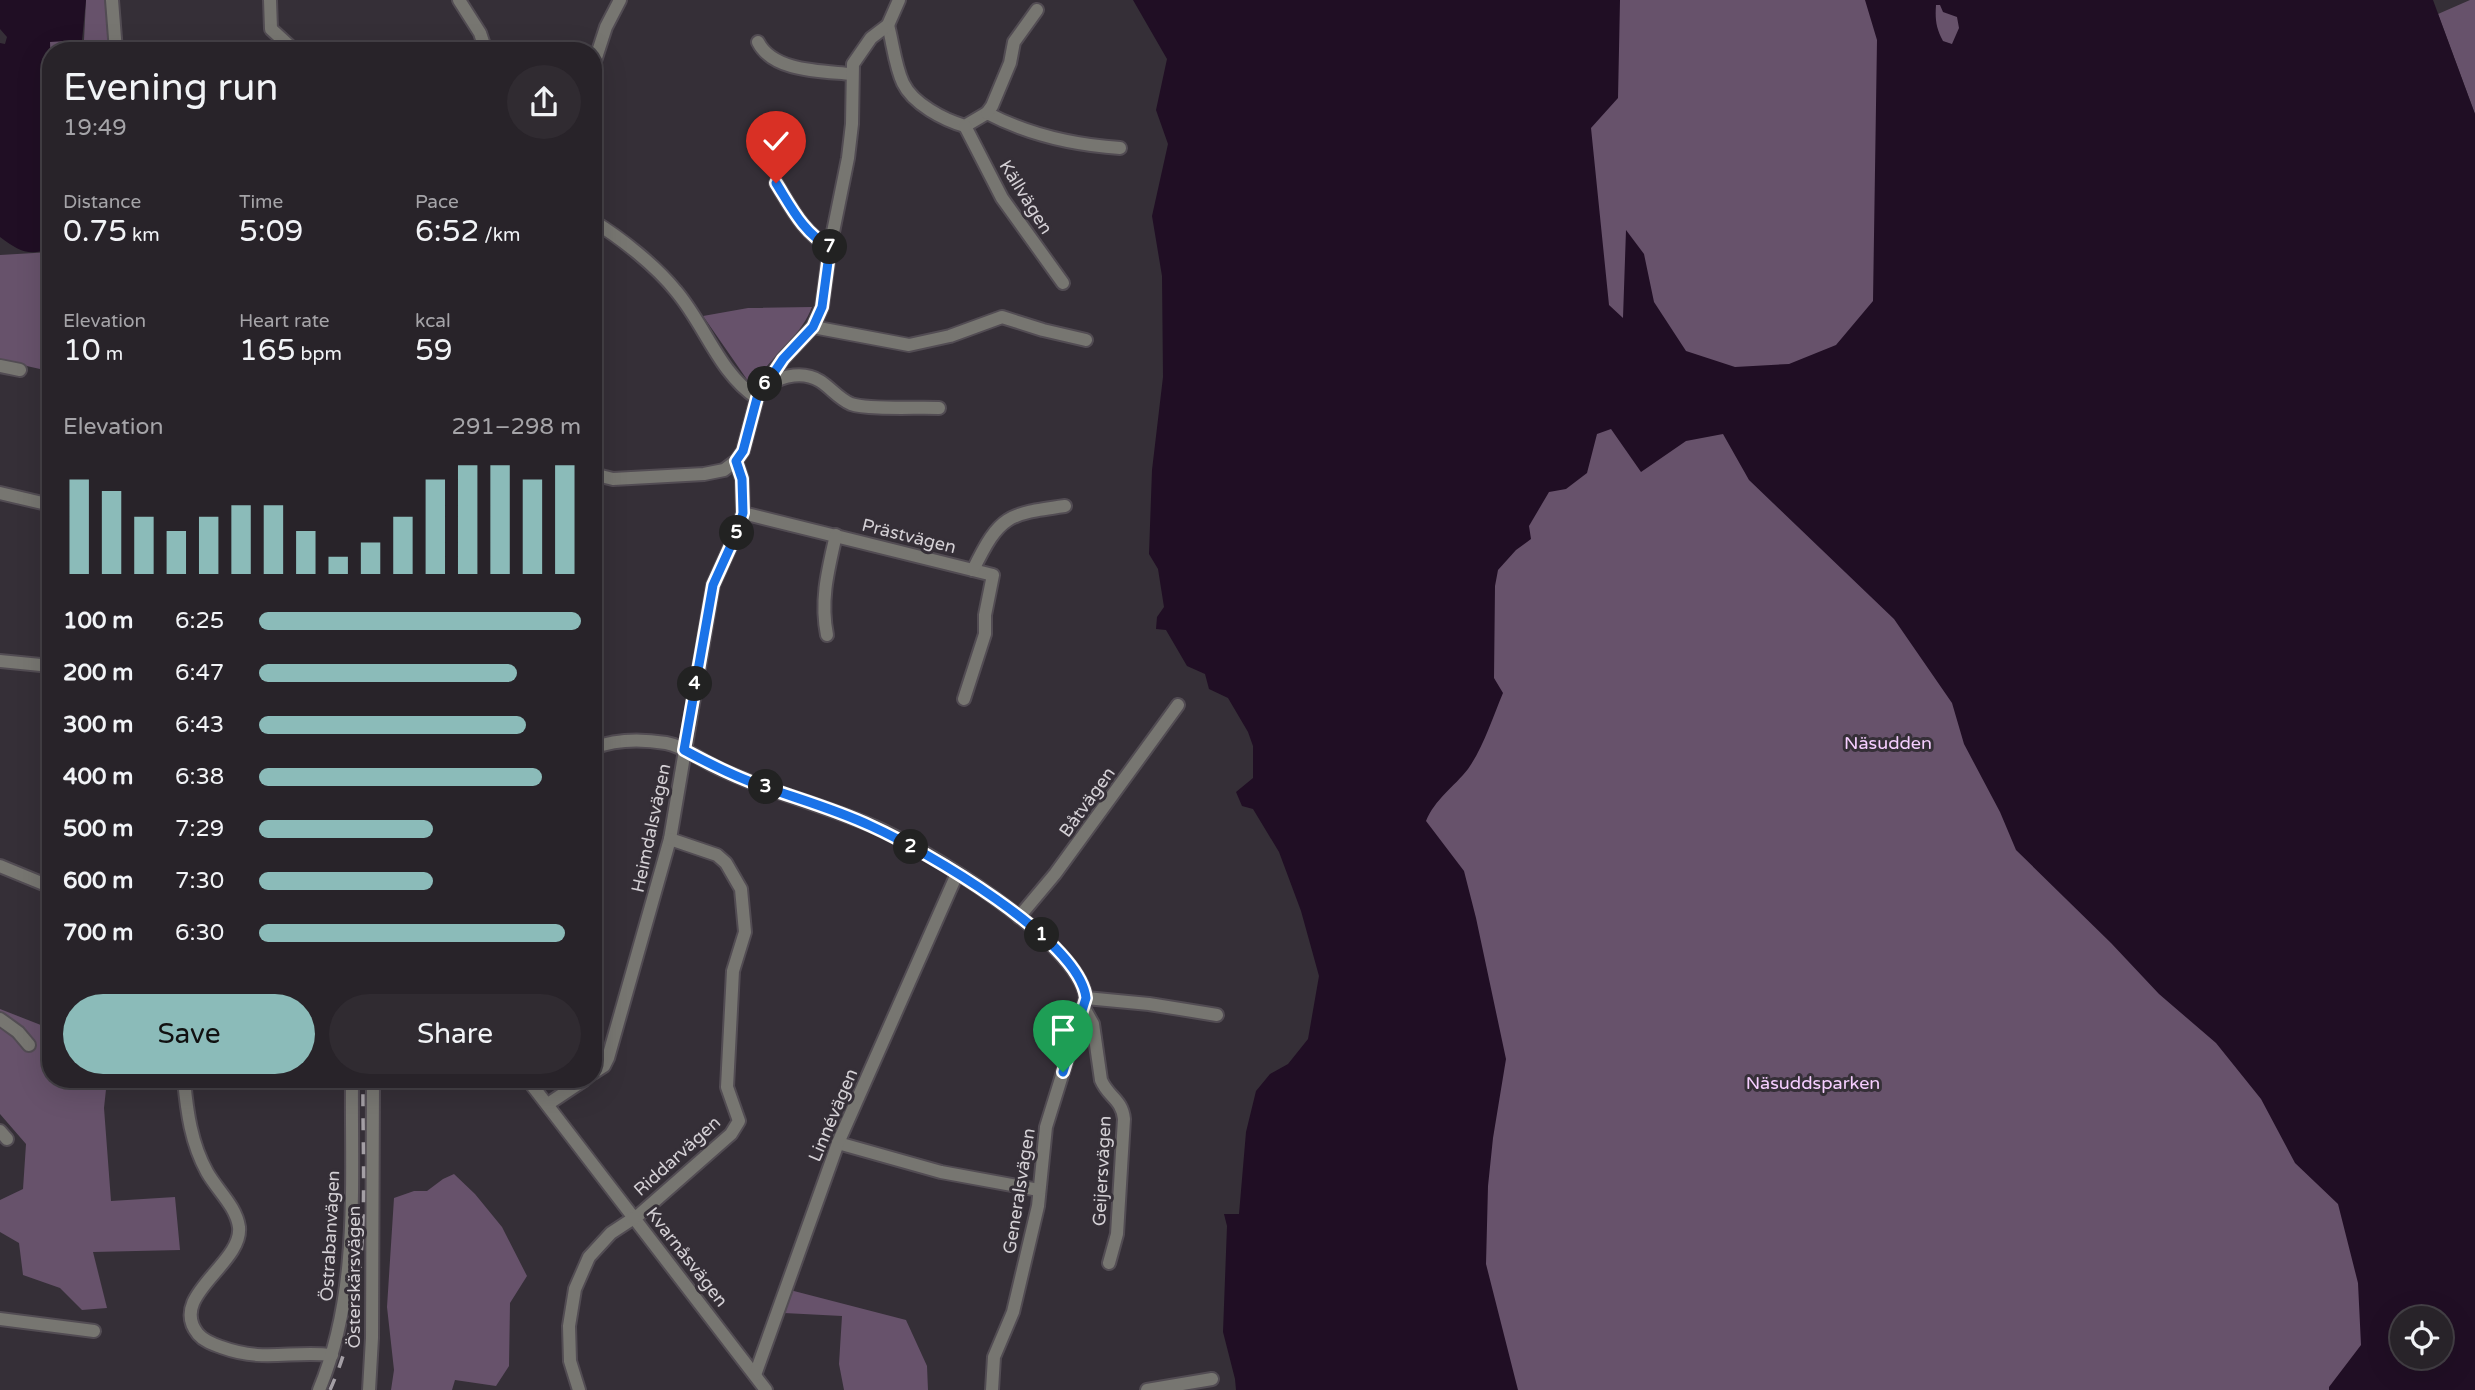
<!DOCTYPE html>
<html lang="en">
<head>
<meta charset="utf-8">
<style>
	body { margin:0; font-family:"Varela Round",sans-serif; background:#302b31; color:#f1f3f6; height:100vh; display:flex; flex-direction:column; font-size:26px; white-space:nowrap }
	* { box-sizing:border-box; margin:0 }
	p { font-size:23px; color:#a5a4a8 }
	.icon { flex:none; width:38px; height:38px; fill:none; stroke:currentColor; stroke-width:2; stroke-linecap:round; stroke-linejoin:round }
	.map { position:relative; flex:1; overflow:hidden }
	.drawer { position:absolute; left:42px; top:42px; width:560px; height:1046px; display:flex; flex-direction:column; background:#282329; border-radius:28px; box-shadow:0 7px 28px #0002,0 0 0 2px #444046 }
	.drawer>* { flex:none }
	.tools { position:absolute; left:2390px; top:1306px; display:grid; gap:14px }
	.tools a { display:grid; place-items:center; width:63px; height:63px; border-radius:50%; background:#282329; box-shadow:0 7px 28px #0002,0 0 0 2px #444046; font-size:35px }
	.pin { position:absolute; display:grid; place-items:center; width:60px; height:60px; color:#fff; margin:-72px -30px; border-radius:50% 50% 50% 0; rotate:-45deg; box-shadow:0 0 7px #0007 }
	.pin .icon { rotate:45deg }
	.km { position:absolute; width:35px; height:35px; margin:-18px; border-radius:50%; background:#222; color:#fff; font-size:19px; line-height:35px; text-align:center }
	.round { display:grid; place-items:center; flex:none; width:74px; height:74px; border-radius:37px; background:#302b31 }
	.head { display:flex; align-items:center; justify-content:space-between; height:119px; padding:0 21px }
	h1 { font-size:38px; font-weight:600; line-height:52px }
	.metrics { display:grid; grid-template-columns:repeat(3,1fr); gap:10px; height:119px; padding:7px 21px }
	.metrics div { display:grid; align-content:center }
	.metrics b { font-size:30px; font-weight:600 }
	.metrics small { font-size:19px; font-weight:400 }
	.metrics p { font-size:19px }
	.chart { height:196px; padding:14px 21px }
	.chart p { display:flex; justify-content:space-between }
	.chart svg { width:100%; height:126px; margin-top:7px; stroke:#8bbbb9; stroke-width:6 }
	.primary-button { display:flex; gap:14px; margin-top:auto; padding:14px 21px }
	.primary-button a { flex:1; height:80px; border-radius:42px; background:#8bbbb9; color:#111; font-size:28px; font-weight:600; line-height:80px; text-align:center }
	.primary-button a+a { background:#302b31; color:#f1f3f6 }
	ul { padding:0 21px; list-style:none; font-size:23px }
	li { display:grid; grid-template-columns:112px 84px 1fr; align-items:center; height:52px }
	li i { height:18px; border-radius:9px; background:#8bbbb9 }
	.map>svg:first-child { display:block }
</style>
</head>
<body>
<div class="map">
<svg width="2475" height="1390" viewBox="0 0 2475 1390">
	<rect width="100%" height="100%" fill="#352f37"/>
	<g fill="#67526b" fill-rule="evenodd">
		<path d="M86 0H106L110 29 108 51H51V70L50 41 84 40Z"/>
		<path d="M1358 0H2140L2475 1390H1376ZM2403 1318H2441V1356H2403Z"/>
		<path d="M2470 0H2475V114L2438 14Z"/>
		<path d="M51 252V368L40 369 0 360V255Z"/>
		<path d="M812 307C801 336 774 354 757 379L748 381 703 316 748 308Z"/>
		<path d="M0 1009 51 1029V1080H107L104 1108 111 1201 175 1197 180 1250 93 1252 107 1308 82 1310 60 1288 23 1275 19 1243 0 1232V1200L23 1189 26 1144 0 1114Z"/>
		<path d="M454 1174 475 1194 502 1227 527 1276 510 1303 509 1366 496 1386 455 1380 452 1390H391L394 1370 387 1307 394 1198 414 1191H427L443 1179Z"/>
		<path d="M790 1290 906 1320 927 1366 928 1390H844L839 1364 842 1316 784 1313Z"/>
	</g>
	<g fill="#200e24" fill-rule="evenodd">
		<path d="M0 0H86L82 40 50 42 51 249C27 256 19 251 0 237V43L5 44 7 37 0 29Z"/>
		<path d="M1133 0H1620L1618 98 1591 128 1609 305 1623 318 1626 230 1644 254 1654 302 1686 351 1735 367 1789 364 1836 345 1873 301 1877 40 1865 0H2433L2475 114V1390H2329V1387L2361 1345 2358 1283 2338 1204 2295 1163 2261 1099 2216 1043 2159 994 2111 943 2016 850 2000 812 1964 744 1952 703 1894 619 1749 480 1723 434 1686 441 1641 472 1611 429 1597 434 1587 473 1566 489 1549 492 1529 526 1531 539 1516 550 1498 570 1495 586 1494 678 1503 693C1492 719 1484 746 1468 769 1454 787 1435 799 1426 821L1464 871 1476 918 1506 1059 1493 1138 1488 1186 1486 1264 1518 1390H1236L1235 1379 1223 1332 1227 1226 1224 1214H1239L1246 1132 1256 1091 1270 1074 1288 1064 1308 1039 1319 976 1301 911 1279 852 1253 809 1242 806 1236 792 1253 778V746L1248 732 1228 698 1209 689 1205 674 1187 666 1166 630 1156 629 1157 617 1164 607 1158 569 1149 554 1152 470 1163 377 1162 276 1152 216 1168 144 1156 110 1167 59ZM1936 5H1940L1943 12 1957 17 1959 28 1952 44 1943 41C1936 28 1935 19 1936 5ZM2403 1318H2441V1356H2403Z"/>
	</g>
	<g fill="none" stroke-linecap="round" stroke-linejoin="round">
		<g stroke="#524c53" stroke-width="16">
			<g id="minor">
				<path d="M112 0 116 51"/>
				<path d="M270 0 271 29 295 51"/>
				<path d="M459 0 480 33 486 51"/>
				<path d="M888 25C893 44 895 66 903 83 913 104 944 120 965 126L987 113C1027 134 1075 145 1120 148"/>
				<path d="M758 42C773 72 822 71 851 74"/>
				<path d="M593 67 606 27 620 0"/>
				<path d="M987 113 992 106 1010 63 1014 42 1037 10"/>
				<path d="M965 126 1002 198 1063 283"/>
				<path d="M776 183C791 207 804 234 830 247"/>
				<path d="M593 221C621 238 656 266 676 291 705 325 719 373 757 398"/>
				<path d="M813 327 909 345 950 336 1002 317 1043 330 1086 340"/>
				<path d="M0 366 20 370"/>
				<path d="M769 385C783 375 804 371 820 381 831 388 839 399 851 404 868 410 918 407 939 408"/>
				<path d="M593 474 613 479 704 474 724 470 736 461 743 451 757 398 783 359 813 327 822 307 830 247 848 158 852 124 853 64 871 38 888 25 899 0"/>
				<path d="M0 493 51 505"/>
				<path d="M743 513 993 575 985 615V634L964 699"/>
				<path d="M973 570C1000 515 1007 514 1065 506"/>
				<path d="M827 635C820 600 828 570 836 535"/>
				<path d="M0 661 51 666"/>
				<path d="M593 748C616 739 642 739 666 743 683 746 699 759 714 766 725 772 737 776 748 781 787 796 828 808 868 824 920 845 1079 941 1086 998L1046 1127 1038 1206 1013 1312 994 1357 992 1390"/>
				<path d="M0 866 51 887"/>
				<path d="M1019 917 1055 874 1178 705"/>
				<path d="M1086 998 1149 1004 1217 1015"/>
				<path d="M1084 1008 1093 1024 1101 1080C1108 1097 1122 1099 1124 1119L1117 1234 1109 1263"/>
				<path d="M0 1019 18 1032 29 1045"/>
				<path d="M593 1073 604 1066 608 1058 670 839 713 585 737 532 743 513 742 479 736 461"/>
				<path d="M184 1080C187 1112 191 1143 207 1172 217 1190 236 1206 239 1227 243 1264 167 1296 198 1334 204 1341 212 1344 221 1347 265 1363 290 1350 332 1355"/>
				<path d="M528 1080 766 1390"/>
				<path d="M548 1104 584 1080"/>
				<path d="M0 1131 7 1139"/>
				<path d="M838 1143 941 1172 1039 1190"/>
				<path d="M0 1319 94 1331"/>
				<path d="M755 1375 838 1143 957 874"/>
				<path d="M319 1390C360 1292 351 1184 352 1080"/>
				<path d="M369 1390 372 1338 373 1080"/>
				<path d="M579 1390 570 1361 569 1326 575 1289 589 1257 611 1233 640 1214 731 1134 739 1121 727 1087 733 971 745 932 741 889 726 863 717 855 670 839"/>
				<path d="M1147 1390 1212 1379"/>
			</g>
		</g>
		<use href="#minor" stroke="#777671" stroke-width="12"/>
		<path stroke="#a49fa5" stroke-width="3.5" stroke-dasharray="12 12" stroke-linecap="butt" d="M330 1390C373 1295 362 1182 363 1080"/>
	</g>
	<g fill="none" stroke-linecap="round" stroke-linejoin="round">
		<g stroke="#fff" stroke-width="14">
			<path id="route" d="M776 183C791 207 804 234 830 247L822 307 813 327 783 359 757 398 743 451 736 461 742 479 743 513 737 532 713 585 684 750C706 762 728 773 751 782 791 797 833 808 871 826 924 850 1079 939 1086 998L1063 1072"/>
		</g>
		<use href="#route" stroke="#1a73e8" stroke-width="9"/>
	</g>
	<g text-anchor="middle" stroke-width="6" stroke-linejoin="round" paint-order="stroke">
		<g font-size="18" fill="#d4d0d5" stroke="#352f37">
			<text transform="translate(1026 197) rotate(58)" y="6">Källvägen</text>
			<text transform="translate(909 536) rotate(14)" y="6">Prästvägen</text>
			<text transform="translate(1087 802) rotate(-54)" y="6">Båtvägen</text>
			<text transform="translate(651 828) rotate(-78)" y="6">Heimdalsvägen</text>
			<text transform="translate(833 1115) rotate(-67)" y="6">Linnévägen</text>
			<text transform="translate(677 1156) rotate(-42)" y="6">Riddarvägen</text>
			<text transform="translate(1102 1171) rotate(-87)" y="6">Geijersvägen</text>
			<text transform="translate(1019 1191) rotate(-81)" y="6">Generalsvägen</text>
			<text transform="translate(330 1236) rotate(-87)" y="6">Östrabanvägen</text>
			<text transform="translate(687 1257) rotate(52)" y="6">Kvarnåsvägen</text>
			<text transform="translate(354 1277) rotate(-90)" y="6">Österskärsvägen</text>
		</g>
		<g font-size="18" fill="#f6ceff" stroke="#352f37">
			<text x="1888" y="749">Näsudden</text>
			<text x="1813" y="1089">Näsuddsparken</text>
		</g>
	</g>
</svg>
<div class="tools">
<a><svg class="icon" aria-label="locate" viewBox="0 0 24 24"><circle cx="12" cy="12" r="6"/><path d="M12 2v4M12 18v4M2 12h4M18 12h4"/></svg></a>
</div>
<div class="pin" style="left:1063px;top:1072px;background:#1e9e55"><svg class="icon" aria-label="arrive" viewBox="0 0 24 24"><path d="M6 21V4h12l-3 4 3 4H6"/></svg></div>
<div class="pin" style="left:776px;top:183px;background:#d93025"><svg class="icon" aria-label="check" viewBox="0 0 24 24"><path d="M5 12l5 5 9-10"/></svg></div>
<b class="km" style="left:1042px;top:935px">1</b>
<b class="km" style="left:911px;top:847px">2</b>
<b class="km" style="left:766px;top:787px">3</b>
<b class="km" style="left:695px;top:684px">4</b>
<b class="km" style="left:737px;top:533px">5</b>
<b class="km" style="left:765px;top:384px">6</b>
<b class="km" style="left:830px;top:247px">7</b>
<section class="drawer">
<div class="head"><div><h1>Evening run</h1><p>19:49</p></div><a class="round"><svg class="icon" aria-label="share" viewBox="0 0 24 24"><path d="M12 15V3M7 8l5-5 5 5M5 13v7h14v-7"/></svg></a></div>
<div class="metrics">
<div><p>Distance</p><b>0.75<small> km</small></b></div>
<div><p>Time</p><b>5:09</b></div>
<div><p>Pace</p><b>6:52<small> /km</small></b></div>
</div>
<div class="metrics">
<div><p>Elevation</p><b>10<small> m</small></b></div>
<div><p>Heart rate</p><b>165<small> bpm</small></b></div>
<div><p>kcal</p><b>59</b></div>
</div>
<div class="chart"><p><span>Elevation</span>291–298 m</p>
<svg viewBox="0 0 160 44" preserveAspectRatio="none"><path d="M5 44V11M15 44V15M25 44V24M35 44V29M45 44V24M55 44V20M65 44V20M75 44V29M85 44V38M95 44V33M105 44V24M115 44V11M125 44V6M135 44V6M145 44V11M155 44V6"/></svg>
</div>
<ul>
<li><b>100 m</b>6:25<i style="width:100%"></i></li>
<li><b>200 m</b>6:47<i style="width:80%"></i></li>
<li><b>300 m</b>6:43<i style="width:83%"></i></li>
<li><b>400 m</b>6:38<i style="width:88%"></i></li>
<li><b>500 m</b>7:29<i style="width:54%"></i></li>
<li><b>600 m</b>7:30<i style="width:54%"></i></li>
<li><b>700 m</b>6:30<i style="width:95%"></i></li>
</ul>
<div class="primary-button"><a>Save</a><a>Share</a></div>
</section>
</div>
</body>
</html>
